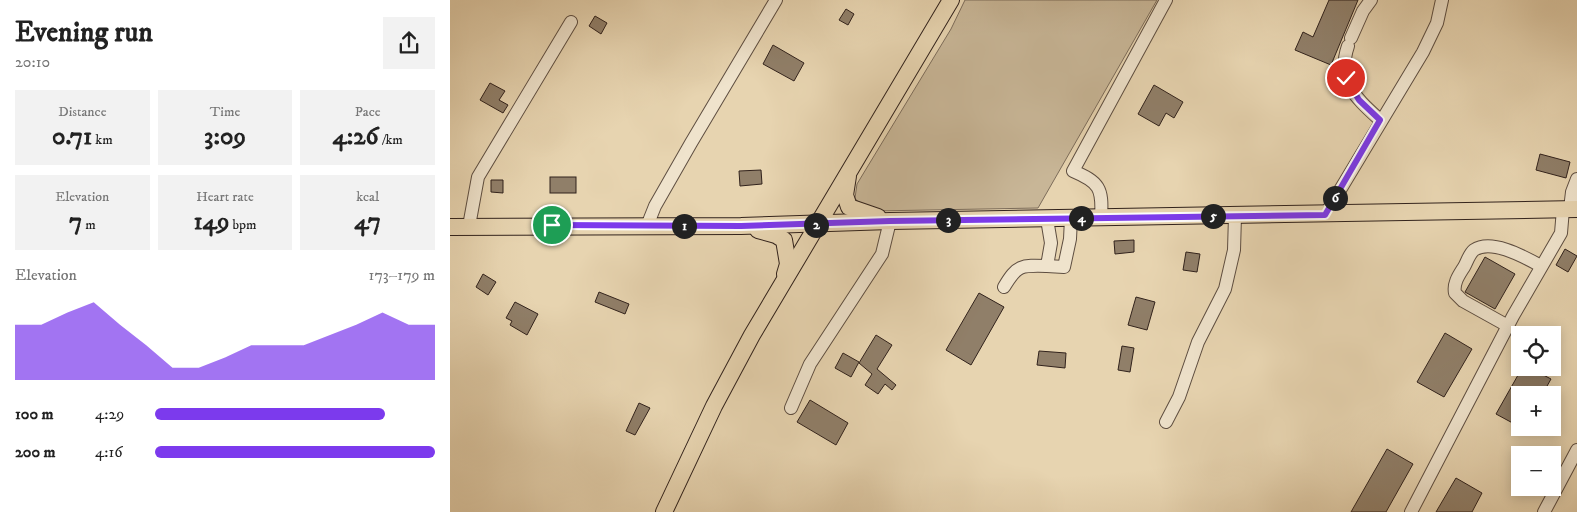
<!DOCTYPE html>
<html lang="en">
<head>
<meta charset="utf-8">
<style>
	body { margin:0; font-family:"IM FELL DW Pica",serif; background:#f2f2f2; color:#222; height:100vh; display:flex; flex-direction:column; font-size:19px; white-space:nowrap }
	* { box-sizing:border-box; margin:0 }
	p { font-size:16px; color:#767676 }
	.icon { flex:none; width:28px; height:28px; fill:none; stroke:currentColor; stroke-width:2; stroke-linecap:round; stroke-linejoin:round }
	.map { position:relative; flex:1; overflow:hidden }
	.drawer { display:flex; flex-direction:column; background:#fff; width:450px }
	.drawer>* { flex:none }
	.buttons { position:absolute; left:1061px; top:326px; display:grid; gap:10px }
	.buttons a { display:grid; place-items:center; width:50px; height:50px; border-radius:0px; background:#fff; box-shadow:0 2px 12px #0003; font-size:25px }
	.pin { position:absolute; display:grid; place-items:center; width:42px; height:42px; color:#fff; margin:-21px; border:2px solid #fff; border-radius:50%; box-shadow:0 1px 5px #0007 }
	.km { position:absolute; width:25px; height:25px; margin:-12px; border-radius:50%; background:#222; color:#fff; font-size:14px; line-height:25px; text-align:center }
	.round { display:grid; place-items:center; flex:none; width:52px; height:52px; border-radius:0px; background:#f2f2f2 }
	.summary { display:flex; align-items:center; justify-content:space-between; height:85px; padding:0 15px }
	h1 { font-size:28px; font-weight:700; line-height:38px }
	.metrics { display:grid; grid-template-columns:repeat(3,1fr); gap:8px; height:85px; padding:5px 15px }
	.metrics div { display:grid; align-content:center; border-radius:0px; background:#f2f2f2; text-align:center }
	.metrics b { font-size:25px; font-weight:700 }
	.metrics small { font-size:14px; font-weight:400 }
	.metrics p { font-size:14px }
	.chart { height:140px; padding:10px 15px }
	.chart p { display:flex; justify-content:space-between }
	.chart svg { width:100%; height:90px; margin-top:5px; fill:#7c3aed; opacity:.7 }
	ul { padding:0 15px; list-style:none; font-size:16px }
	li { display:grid; grid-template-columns:80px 60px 1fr; align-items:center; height:38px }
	li i { height:12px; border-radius:6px; background:#7c3aed }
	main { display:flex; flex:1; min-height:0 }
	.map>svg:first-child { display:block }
</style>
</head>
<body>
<main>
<section class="drawer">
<div class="summary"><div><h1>Evening run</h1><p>20:10</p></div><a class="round"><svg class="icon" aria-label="share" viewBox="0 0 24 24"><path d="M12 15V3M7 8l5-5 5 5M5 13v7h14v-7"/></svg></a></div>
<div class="metrics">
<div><p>Distance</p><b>0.71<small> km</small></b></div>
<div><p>Time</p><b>3:09</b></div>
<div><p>Pace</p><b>4:26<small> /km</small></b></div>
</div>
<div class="metrics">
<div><p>Elevation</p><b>7<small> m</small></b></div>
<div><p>Heart rate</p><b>149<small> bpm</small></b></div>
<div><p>kcal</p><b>47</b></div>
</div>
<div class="chart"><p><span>Elevation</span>173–179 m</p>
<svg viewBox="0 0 160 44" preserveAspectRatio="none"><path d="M0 44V17L10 17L20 11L30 6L40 17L50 27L60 38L70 38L80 33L90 27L100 27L110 27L120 22L130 17L140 11L150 17L160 17V44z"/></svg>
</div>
<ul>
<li><b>100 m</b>4:29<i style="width:82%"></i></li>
<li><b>200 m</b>4:16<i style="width:100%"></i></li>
</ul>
</section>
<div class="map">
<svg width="1127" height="512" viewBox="0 0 1127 512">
	<rect width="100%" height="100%" fill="#e7d4b0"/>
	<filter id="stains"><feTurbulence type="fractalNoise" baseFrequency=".004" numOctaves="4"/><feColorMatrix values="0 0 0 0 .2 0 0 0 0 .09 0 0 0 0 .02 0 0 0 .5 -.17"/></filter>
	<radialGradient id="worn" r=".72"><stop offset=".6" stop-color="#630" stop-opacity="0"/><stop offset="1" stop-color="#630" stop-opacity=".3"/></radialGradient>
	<path fill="#c8b697" stroke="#7c6c5a" d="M515 0H707L588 208 424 211 413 208 405 198 407 184 501 29Z"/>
	<g fill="#907f69" stroke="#31221c">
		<path d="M879 0H908L881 65 845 50 853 32 863 37Z"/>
		<path d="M396 9 404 14 398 25 389 20Z"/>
		<path d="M145 16 157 23 151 34 139 26Z"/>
		<path d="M323 45 354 63 344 81 313 64Z"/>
		<path d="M40 83 55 91 49 100 58 105 53 113 30 100Z"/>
		<path d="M704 85 733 102 724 118 716 113 709 126 688 114Z"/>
		<path d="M1090 154 1120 162 1116 178 1086 170Z"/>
		<path d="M311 170 312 184 290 186 289 171Z"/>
		<rect x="100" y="177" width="26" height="16"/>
		<path d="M41 180H53V193L41 192Z"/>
		<path d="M684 240V252L665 254 664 241Z"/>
		<path d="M1115 249 1127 256 1118 272 1106 265Z"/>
		<path d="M736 252 750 254 747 272 733 270Z"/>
		<path d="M1035 257 1065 274 1045 309 1015 292Z"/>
		<path d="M33 274 46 282 38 295 26 287Z"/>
		<path d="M149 292 179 304 175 314 145 302Z"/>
		<path d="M529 293 554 307 521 365 496 350Z"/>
		<path d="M686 297 705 302 697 330 678 325Z"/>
		<path d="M65 302 88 314 77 335 60 325 62 321 56 318Z"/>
		<path d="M995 333 1022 349 994 397 967 382Z"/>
		<path d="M426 335 442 345 427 369 446 385 442 390 435 384 428 394 415 385 422 374 409 363Z"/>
		<path d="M672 346 684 348 680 372 668 370Z"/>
		<path d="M589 351 616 353 615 368 587 365Z"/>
		<path d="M393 353 409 362 401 377 385 368Z"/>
		<path d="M1072 368H1080L1101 379 1092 395H1070V427L1046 414Z"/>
		<path d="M360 400 398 423 386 445 347 422Z"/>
		<path d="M189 403 200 408 185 435 176 431Z"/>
		<path d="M937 449 963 464 936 512H901Z"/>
		<path d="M1006 478 1032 493 1022 512H986Z"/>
	</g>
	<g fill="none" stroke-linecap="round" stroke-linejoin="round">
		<g stroke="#5e4e41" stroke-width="14">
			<g id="minor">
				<path d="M901 38 913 11 921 0"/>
				<path d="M898 46C886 81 906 98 930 120"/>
				<path d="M1120 209 1122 192 1127 179"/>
				<path d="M875 215 973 52 987 23 992 0"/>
				<path d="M651 217C653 188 649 182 623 171L716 0"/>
				<path d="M19 226 28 177 121 22"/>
				<path d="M197 226 205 206 241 143 326 0"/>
				<path d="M597 266 614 267 620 239 621 218"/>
				<path d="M554 287C567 265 571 265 597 266L601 243 597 219"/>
				<path d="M1058 326 1013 301 1005 293C1003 283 1009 275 1014 267 1017 262 1019 254 1024 250 1042 238 1076 258 1091 266"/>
				<path d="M341 408 360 364 432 254 440 221"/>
				<path d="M716 422 729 397 748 342 775 289 784 250 785 216"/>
				<path d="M961 512 1063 316 1111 233 1113 209"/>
				<path d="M1094 512 1127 450"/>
			</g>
		</g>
		<g stroke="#31221c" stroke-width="18">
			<g id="major">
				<path d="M398 176 395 195 399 207 428 217"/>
				<path d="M0 227 291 226 440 221 1127 209"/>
				<path d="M308 230 326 235 334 240 338 264 335 274"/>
				<path d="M214 512 264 406 302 335 501 0"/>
			</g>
		</g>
		<use href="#minor" stroke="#efe3cc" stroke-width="12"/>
		<use href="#major" stroke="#e7d4b0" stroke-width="16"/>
	</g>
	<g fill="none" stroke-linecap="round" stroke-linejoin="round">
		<g stroke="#fff" stroke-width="10">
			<path id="route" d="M102 225 291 226 440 221 875 215 930 120 909 100 896 78"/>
		</g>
		<use href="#route" stroke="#7c3aed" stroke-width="6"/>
	</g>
	<rect width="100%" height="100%" filter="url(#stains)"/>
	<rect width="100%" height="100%" fill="url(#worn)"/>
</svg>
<div class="buttons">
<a><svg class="icon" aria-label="locate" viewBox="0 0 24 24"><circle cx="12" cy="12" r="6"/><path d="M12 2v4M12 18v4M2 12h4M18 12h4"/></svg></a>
<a>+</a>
<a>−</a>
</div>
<div class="pin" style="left:102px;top:225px;background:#1e9e55"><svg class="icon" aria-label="arrive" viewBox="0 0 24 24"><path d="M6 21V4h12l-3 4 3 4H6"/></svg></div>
<div class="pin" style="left:896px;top:78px;background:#d93025"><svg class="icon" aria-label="check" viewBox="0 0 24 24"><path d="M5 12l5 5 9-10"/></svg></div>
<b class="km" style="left:234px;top:226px">1</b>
<b class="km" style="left:366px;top:225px">2</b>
<b class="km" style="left:498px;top:220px">3</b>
<b class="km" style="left:631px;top:218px">4</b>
<b class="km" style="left:763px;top:216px">5</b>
<b class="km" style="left:885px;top:198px">6</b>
</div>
</main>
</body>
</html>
